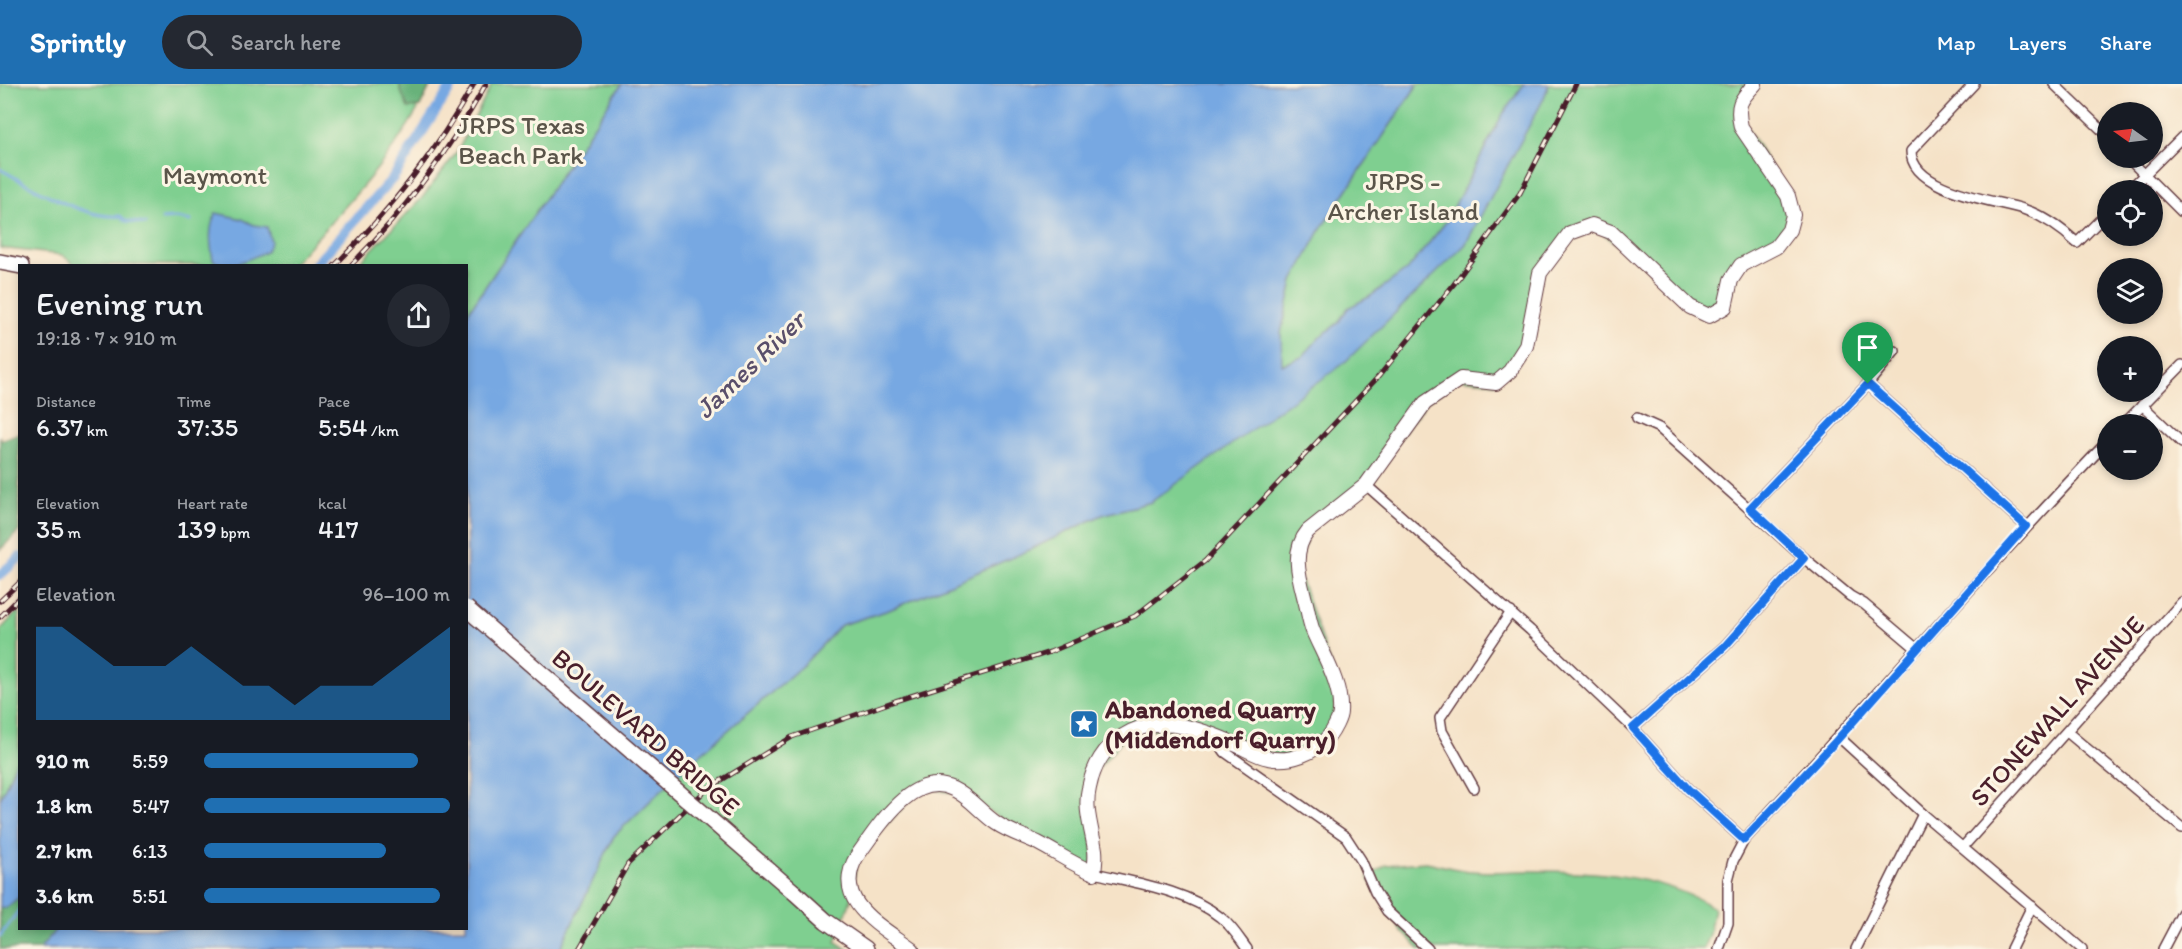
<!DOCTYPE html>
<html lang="en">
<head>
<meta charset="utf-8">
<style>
	body { margin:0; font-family:Itim,sans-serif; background:#242831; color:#f1f3f6; height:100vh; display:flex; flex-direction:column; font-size:22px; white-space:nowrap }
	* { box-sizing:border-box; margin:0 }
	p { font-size:20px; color:#9ea1a6 }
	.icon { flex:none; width:33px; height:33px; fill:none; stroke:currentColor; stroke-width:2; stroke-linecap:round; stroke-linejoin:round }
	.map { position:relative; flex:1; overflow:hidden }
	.side { position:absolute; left:18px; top:180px; width:450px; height:666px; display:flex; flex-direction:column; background:#171b24; border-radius:0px; box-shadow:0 3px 9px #0003 }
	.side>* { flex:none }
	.needle { width:39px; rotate:284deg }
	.controls { position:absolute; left:2097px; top:18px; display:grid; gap:12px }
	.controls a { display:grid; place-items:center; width:66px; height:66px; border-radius:50%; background:#171b24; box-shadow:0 3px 9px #0003; font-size:30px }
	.pin { position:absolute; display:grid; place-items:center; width:51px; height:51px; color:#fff; margin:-62px -26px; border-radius:50% 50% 50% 0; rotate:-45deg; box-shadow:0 0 6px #0007 }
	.pin .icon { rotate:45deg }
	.round { display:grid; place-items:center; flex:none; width:63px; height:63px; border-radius:32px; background:#242831 }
	.summary { display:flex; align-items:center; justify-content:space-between; height:102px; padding:0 18px }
	h1 { font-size:33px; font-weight:600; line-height:45px }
	.metrics { display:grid; grid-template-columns:repeat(3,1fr); gap:9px; height:102px; padding:6px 18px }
	.metrics div { display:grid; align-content:center }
	.metrics b { font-size:26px; font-weight:600 }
	.metrics small { font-size:16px; font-weight:400 }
	.metrics p { font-size:16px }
	.chart { height:168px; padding:12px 18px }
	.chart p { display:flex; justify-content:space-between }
	.chart svg { width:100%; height:108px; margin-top:6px; fill:#1f6fb2; opacity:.7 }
	ul { padding:0 18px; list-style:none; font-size:20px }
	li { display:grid; grid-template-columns:96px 72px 1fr; align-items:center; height:45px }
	li i { height:15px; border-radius:8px; background:#1f6fb2 }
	header { display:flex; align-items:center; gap:36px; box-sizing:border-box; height:84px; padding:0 30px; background:#1f6fb2; color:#fff }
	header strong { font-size:28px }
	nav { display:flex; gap:33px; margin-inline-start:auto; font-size:21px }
	.search { width:420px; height:54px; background:#242831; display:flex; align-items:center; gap:15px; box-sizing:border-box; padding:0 21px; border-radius:33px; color:#9ea1a6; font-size:22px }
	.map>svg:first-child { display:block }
</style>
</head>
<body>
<header>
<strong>Sprintly</strong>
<div class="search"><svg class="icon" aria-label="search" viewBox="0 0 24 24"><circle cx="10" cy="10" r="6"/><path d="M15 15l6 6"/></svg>Search here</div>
<nav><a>Map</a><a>Layers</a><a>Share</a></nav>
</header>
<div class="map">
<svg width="2182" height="865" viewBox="0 0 2182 865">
	<rect width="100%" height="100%" fill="#fcf5e5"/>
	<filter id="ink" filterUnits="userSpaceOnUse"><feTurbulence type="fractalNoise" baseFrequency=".0167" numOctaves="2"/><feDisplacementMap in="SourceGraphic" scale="12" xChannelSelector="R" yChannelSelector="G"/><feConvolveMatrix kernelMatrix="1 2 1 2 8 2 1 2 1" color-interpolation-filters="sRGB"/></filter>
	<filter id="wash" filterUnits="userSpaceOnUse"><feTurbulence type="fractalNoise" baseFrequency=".008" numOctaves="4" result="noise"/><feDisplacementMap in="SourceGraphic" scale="24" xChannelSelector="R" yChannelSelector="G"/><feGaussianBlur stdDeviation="1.35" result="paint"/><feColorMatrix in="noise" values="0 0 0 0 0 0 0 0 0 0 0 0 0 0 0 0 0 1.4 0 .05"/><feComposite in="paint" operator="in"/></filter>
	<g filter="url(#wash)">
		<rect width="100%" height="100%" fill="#f5e2c7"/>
		<g fill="#7fcf90" stroke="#64775e" stroke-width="1.5">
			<path d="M0 0H431C398 70 343 125 292 181H75L62 171 0 164Z"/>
			<path d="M492 0H622L467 230 466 182H356L421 115 457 68Z"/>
			<path d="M1418 0H1524L1503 30 1446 138 1409 184 1369 213 1348 224 1338 239 1321 252 1302 273 1281 281V249L1293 197 1322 143Z"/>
			<path d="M1549 0H1755L1738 29 1788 112 1789 146 1741 181 1725 223 1709 232 1592 141 1570 149 1540 189 1526 262 1496 299 1460 295 1425 319 1366 401 1308 447 1298 488 1338 603 1330 652 1290 675 1195 645 1130 647 1091 693 1094 789 1079 783 963 711 922 703 857 772 852 813 836 858 847 865H560L614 752 679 689 804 580 841 541 889 526 1027 467 1102 431 1151 418 1465 161 1543 16Z"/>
			<path d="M19 526V671L0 716V546Z"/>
			<path d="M1426 778C1441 781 1456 786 1471 787 1489 789 1508 787 1527 787 1591 787 1657 789 1714 824L1709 850 1703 865H1419L1401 846 1368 793 1386 781Z"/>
		</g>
		<g fill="#67b27a" stroke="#586852" stroke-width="1.5">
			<path d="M400 0H431L420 23 408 24 400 5Z"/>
			<path d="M19 349V447L0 466V353L2 356Z"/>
			<path d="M19 813 20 844 57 845 40 865H0V824H6Z"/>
		</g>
		<g fill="#77a8e2" stroke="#606486" stroke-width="1.5">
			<path d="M622 0H1418L1322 143 1293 197 1281 249 1282 281 1302 273 1321 252 1338 239 1348 224 1369 213 1409 184 1446 138 1503 30 1524 0H1549L1543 16 1465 161 1343 280 1151 418 1102 431 1027 467 889 526 841 541 804 580 679 689 614 752 560 865H40L57 844H466L467 230Z"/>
			<path d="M216 129 242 135 254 141 267 143 271 158 266 168C249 174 229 188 213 176 210 159 208 145 216 129Z"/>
			<path d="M19 671V813L6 824H0V716Z"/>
		</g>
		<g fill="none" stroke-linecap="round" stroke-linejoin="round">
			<g stroke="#77a8e2" stroke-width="3">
				<path d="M0 85C32 103 84 135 120 132L126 137 145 140"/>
				<path d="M162 135 176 134 191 137"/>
				<path d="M0 852 20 825"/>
			</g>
			<g stroke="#77a8e2" stroke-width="10">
				<path d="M314 182 393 94 453 0"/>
				<path d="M0 491 20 473"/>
			</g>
		</g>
	</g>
	<g filter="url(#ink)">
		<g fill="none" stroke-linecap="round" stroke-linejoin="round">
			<g stroke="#643c42" stroke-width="12">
				<g id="street">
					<path d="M1974 0 1911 67C1911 107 1994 116 2023 125 2044 132 2061 144 2077 159L2108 128"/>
					<path d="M2054 0 2108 52"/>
					<path d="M2128 74 2182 128"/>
					<path d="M2129 106 2182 53"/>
					<path d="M1868 300 2026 442"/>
					<path d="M2142 321 2182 359"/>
					<path d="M1637 334 1659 344 1804 474 1850 512 1864 520 1917 565"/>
					<path d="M2124 340 2182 281"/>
					<path d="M1366 401 1530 546 1633 644 1688 705 1744 756"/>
					<path d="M1750 424 1868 300 1895 267"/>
					<path d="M1633 644 1725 562 1804 474"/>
					<path d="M2067 648 2182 744"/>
					<path d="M1213 651 1225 668 1346 753 1361 776 1375 808 1387 827 1428 865"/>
					<path d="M1839 653 1923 730 2082 865"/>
					<path d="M1474 704 1442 647 1440 634 1511 528"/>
					<path d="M1963 763 2182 518"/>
					<path d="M1094 789C1136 799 1186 806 1220 833 1231 841 1239 854 1247 865"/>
					<path d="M1719 865 1728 839V796L1733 777 1744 756C1866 624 1983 487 2108 357"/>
					<path d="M1856 865 1923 730"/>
					<path d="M2011 865 2032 822"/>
					<path d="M2163 865 2182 829"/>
				</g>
			</g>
			<g stroke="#643c42" stroke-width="16">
				<path id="secondary" d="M912 865C881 842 830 817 857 772 877 745 912 685 953 705 970 713 981 729 996 739 1009 748 1024 752 1038 759 1057 769 1074 781 1094 789 1095 781 1096 773 1095 766 1092 745 1084 725 1089 704 1093 683 1104 663 1123 652 1160 629 1202 645 1239 662 1248 666 1258 672 1268 674 1290 679 1315 669 1329 652 1333 647 1340 634 1340 628 1342 600 1323 571 1313 547 1309 537 1308 526 1305 516 1299 493 1291 467 1308 447L1366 401 1425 319 1461 295 1496 299 1510 287 1526 262 1540 189 1570 149 1592 141 1611 148 1690 223 1709 232 1725 223 1731 196 1741 181 1776 163 1789 146 1793 131 1788 112 1741 43C1736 21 1740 16 1755 0"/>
			</g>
			<g stroke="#643c42" stroke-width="18">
				<g id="primary">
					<path d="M0 178 21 182"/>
					<path d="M794 808 826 837 866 865"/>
				</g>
			</g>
			<use href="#street" stroke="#fff" stroke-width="9"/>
			<use href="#secondary" stroke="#fff" stroke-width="14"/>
			<use href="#primary" stroke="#fff" stroke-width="15"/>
			<g stroke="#4a1f2b" stroke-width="5">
				<g id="rail">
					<path d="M334 182C391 126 435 69 474 0"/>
					<path d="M350 182C405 127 449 67 486 0"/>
					<path d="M0 517 20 498"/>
					<path d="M0 533 20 513"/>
					<path d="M579 865 628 780 707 705 792 653 895 617 1050 568 1135 532 1205 477 1379 292 1454 200 1520 109 1576 0"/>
				</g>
			</g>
			<use href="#rail" stroke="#fcf5e5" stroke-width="3" stroke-dasharray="9" stroke-linecap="butt"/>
			<g stroke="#643c42" stroke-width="18" stroke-linecap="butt">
				<path id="primary-bridge" d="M466 524 794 808"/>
			</g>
			<use href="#primary-bridge" stroke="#fff" stroke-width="15"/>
		</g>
	</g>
	<g fill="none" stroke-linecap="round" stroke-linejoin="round" filter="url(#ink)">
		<g stroke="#fff" stroke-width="12">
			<path id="route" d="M1868 300 2026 442 1836 657 1744 756 1688 705 1633 644 1725 562 1804 474 1750 424Z"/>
		</g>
		<use href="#route" stroke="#1a73e8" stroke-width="8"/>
	</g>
	<defs>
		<g id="sight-square" transform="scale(1.5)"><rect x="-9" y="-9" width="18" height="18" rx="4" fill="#1f6fb2" stroke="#fcf5e5"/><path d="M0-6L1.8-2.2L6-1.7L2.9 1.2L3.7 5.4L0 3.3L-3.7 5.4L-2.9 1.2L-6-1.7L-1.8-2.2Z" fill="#fff"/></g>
	</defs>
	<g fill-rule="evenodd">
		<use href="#sight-square" x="1084" y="640"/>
	</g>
	<g text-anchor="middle" stroke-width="6" stroke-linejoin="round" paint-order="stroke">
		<g font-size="26" fill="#5a5449" stroke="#fcf5e5">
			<text x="521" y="50">JRPS Texas<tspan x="521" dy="30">Beach Park</tspan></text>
			<text x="215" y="100">Maymont</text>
			<text x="1403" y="106">JRPS -<tspan x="1403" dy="30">Archer Island</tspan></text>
		</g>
		<g font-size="26" font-weight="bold" fill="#4a1f2b" stroke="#fcf5e5" text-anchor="start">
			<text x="1105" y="634">Abandoned Quarry<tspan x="1105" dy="30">(Middendorf Quarry)</tspan></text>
		</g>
		<g font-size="26" fill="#4a1f2b" stroke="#fcf5e5">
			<text transform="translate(2057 627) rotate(-48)" y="9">STONEWALL AVENUE</text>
			<text transform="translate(646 648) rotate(41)" y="9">BOULEVARD BRIDGE</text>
		</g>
		<g font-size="27" font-style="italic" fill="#5a4f6b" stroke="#fcf5e5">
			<text transform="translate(750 281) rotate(-44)" y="9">James River</text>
		</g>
	</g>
</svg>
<div class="controls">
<a><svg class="needle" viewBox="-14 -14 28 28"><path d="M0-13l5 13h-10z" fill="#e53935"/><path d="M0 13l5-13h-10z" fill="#9ea1a6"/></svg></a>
<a><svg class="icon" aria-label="locate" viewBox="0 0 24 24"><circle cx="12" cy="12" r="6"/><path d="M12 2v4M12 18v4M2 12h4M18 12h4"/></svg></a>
<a><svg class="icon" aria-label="layers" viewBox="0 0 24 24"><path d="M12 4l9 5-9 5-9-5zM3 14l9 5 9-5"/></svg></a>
<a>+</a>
<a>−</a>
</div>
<div class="pin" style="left:1868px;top:300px;background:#1e9e55"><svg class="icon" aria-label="arrive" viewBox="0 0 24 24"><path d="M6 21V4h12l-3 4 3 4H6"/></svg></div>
<section class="side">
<div class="summary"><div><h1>Evening run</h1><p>19:18 · 7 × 910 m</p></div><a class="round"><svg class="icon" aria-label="share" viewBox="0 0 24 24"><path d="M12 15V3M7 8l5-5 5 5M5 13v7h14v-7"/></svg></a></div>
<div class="metrics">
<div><p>Distance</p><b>6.37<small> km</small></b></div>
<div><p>Time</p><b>37:35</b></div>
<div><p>Pace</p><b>5:54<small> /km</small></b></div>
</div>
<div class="metrics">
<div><p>Elevation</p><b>35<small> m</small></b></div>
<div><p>Heart rate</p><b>139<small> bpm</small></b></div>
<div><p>kcal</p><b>417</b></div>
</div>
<div class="chart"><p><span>Elevation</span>96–100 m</p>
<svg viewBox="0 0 160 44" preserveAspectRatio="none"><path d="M0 44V6L10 6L20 14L30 22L40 22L50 22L60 14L70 22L80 30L90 30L100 38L110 30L120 30L130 30L140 22L150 14L160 6V44z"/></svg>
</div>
<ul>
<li><b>910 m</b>5:59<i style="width:87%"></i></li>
<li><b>1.8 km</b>5:47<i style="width:100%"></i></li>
<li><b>2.7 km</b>6:13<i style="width:74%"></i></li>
<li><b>3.6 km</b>5:51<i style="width:96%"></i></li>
</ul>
</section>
</div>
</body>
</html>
